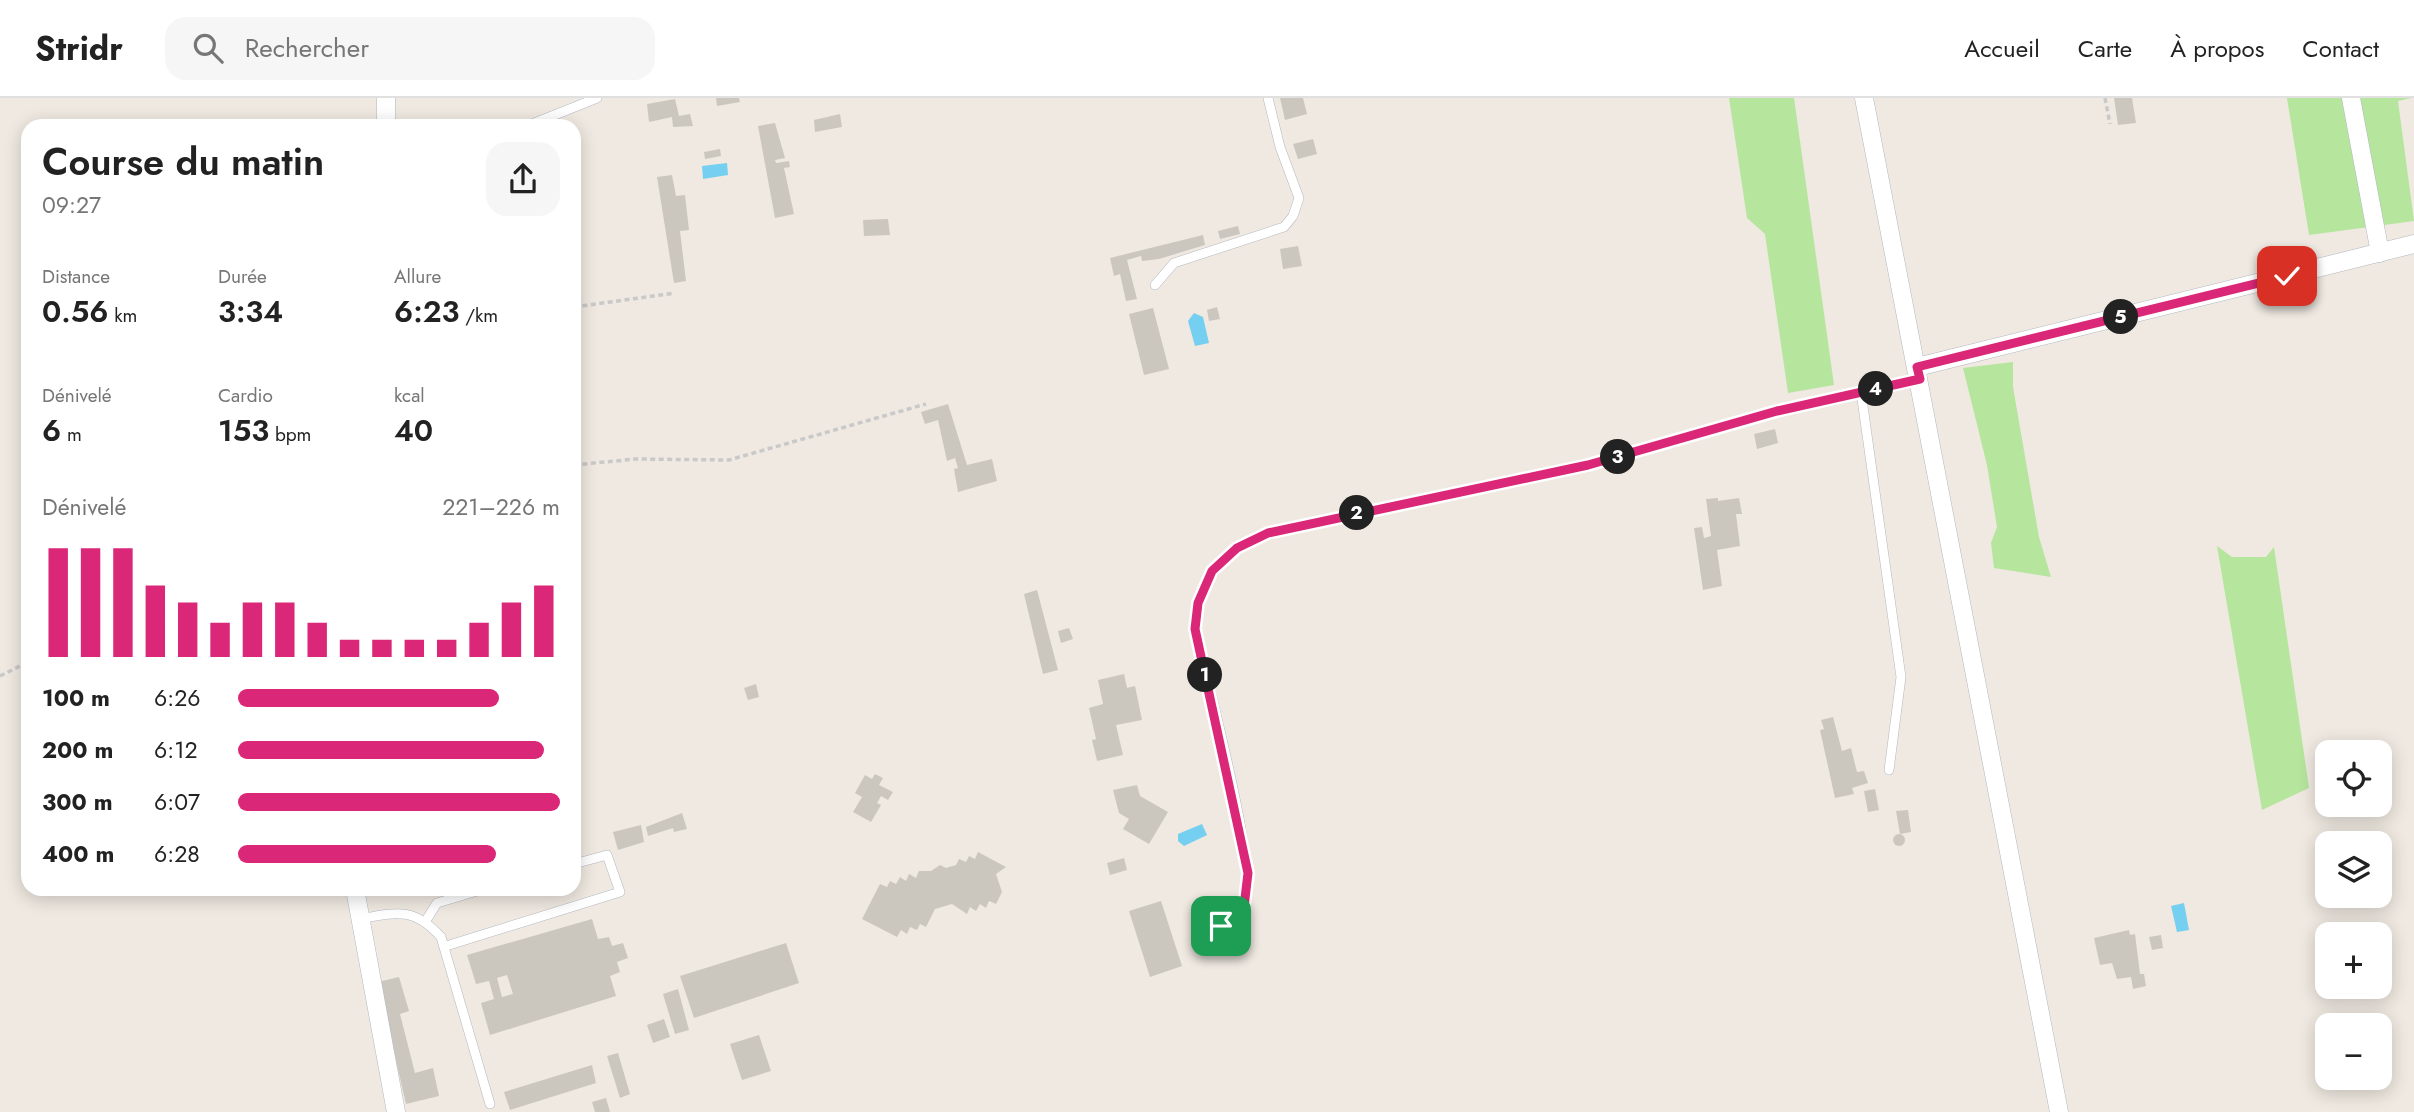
<!DOCTYPE html>
<html lang="fr">
<head>
<meta charset="utf-8">
<style>
	body { margin:0; font-family:Jost,sans-serif; background:#f6f6f6; color:#222; height:100vh; display:flex; flex-direction:column; font-size:26px; white-space:nowrap }
	* { box-sizing:border-box; margin:0 }
	p { font-size:23px; color:#767676 }
	.icon { flex:none; width:38px; height:38px; fill:none; stroke:currentColor; stroke-width:2; stroke-linecap:round; stroke-linejoin:round }
	.map { position:relative; flex:1; overflow:hidden }
	.details { position:absolute; left:21px; top:21px; width:560px; height:777px; display:flex; flex-direction:column; background:#fff; border-radius:21px; box-shadow:0 4px 18px #0003 }
	.details>* { flex:none }
	.fabs { position:absolute; left:2315px; top:642px; display:grid; gap:14px }
	.fabs a { display:grid; place-items:center; width:77px; height:77px; border-radius:14px; background:#fff; box-shadow:0 4px 18px #0003; font-size:35px }
	.pin { position:absolute; display:grid; place-items:center; width:60px; height:60px; color:#fff; margin:-30px; border-radius:14px; box-shadow:0 4px 10px #0006 }
	.km { position:absolute; width:35px; height:35px; margin:-18px; border-radius:50%; background:#222; color:#fff; font-size:19px; line-height:35px; text-align:center }
	.round { display:grid; place-items:center; flex:none; width:74px; height:74px; border-radius:21px; background:#f6f6f6 }
	.summary { display:flex; align-items:center; justify-content:space-between; height:119px; padding:0 21px }
	h1 { font-size:38px; font-weight:600; line-height:52px }
	.stats { display:grid; grid-template-columns:repeat(3,1fr); gap:10px; height:119px; padding:7px 21px }
	.stats div { display:grid; align-content:center }
	.stats b { font-size:30px; font-weight:600 }
	.stats small { font-size:19px; font-weight:400 }
	.stats p { font-size:19px }
	.chart { height:196px; padding:14px 21px }
	.chart p { display:flex; justify-content:space-between }
	.chart svg { width:100%; height:126px; margin-top:7px; stroke:#db2777; stroke-width:6 }
	ul { padding:0 21px; list-style:none; font-size:23px }
	li { display:grid; grid-template-columns:112px 84px 1fr; align-items:center; height:52px }
	li i { height:18px; border-radius:9px; background:#db2777 }
	header { display:flex; align-items:center; gap:42px; box-sizing:border-box; height:98px; padding:0 35px; background:#fff; border-bottom:2px solid #e0e0e0 }
	header strong { font-size:33px }
	nav { display:flex; gap:38px; margin-inline-start:auto; font-size:24px }
	.search { width:490px; height:63px; background:#f6f6f6; display:flex; align-items:center; gap:18px; box-sizing:border-box; padding:0 24px; border-radius:21px; color:#767676; font-size:26px }
	.map>svg:first-child { display:block }
</style>
</head>
<body>
<header>
<strong>Stridr</strong>
<div class="search"><svg class="icon" aria-label="search" viewBox="0 0 24 24"><circle cx="10" cy="10" r="6"/><path d="M15 15l6 6"/></svg>Rechercher</div>
<nav><a>Accueil</a><a>Carte</a><a>À propos</a><a>Contact</a></nav>
</header>
<div class="map">
<svg width="2414" height="1014" viewBox="0 0 2414 1014">
	<rect width="100%" height="100%" fill="#efe9e1"/>
	<g fill="#b6e59e">
		<path d="M1729 0H1794L1834 287 1788 295 1765 136 1747 120Z"/>
		<path d="M2287 0H2411L2398 3 2414 123 2309 137Z"/>
		<path d="M2013 264V289L2039 439 2051 479 1994 470 1991 445 1997 429 1987 367 1963 270Z"/>
		<path d="M2217 448 2232 459H2266L2274 449 2309 690 2262 712Z"/>
	</g>
	<g fill="#75cff0">
		<path d="M727 65 728 77 703 81 702 68Z"/>
		<path d="M1194 215 1203 219 1209 245 1195 248 1188 223Z"/>
		<path d="M1202 726 1207 737 1184 748 1178 743V736Z"/>
		<path d="M2184 805 2189 832 2177 834 2171 808Z"/>
	</g>
	<g fill="#cbc7bf" fill-rule="evenodd">
		<path d="M716 0H739L740 4 717 8Z"/>
		<path d="M1280 0H1303L1307 16 1285 22Z"/>
		<path d="M2114 0H2132L2136 25 2118 27Z"/>
		<path d="M675 1 679 18 690 16 693 28 673 29 672 19 649 24 647 6Z"/>
		<path d="M840 16 842 29 815 34 814 22Z"/>
		<path d="M775 25 785 60 775 62 776 65 789 63 790 69 784 70 794 116 775 120 758 28Z"/>
		<path d="M1313 41 1317 56 1298 61 1293 46Z"/>
		<path d="M720 51 721 58 705 61 704 54Z"/>
		<path d="M672 77 676 98 685 97 689 132 680 133 686 183 674 185 657 79Z"/>
		<path d="M888 121 890 137 864 138 863 122Z"/>
		<path d="M1238 128 1240 136 1220 141 1218 133Z"/>
		<path d="M1203 137 1205 147 1159 161 1142 163 1141 158 1127 162 1137 201 1126 203 1120 176 1114 178 1110 160Z"/>
		<path d="M1298 148 1302 168 1283 171 1280 151Z"/>
		<path d="M1217 209 1220 221 1209 223 1207 212Z"/>
		<path d="M1153 210 1169 271 1144 277 1129 216Z"/>
		<path d="M948 306 967 367 992 361 997 383 958 394 954 371 958 370 955 360 947 363 938 322 925 326 921 314Z"/>
		<path d="M1775 331 1778 345 1757 351 1754 336Z"/>
		<path d="M1718 400V403L1739 400 1742 416H1736L1740 448 1717 452 1722 488 1703 492 1694 430 1702 429 1704 440 1711 438 1706 401Z"/>
		<path d="M1037 492 1058 572 1043 576 1024 496Z"/>
		<path d="M1069 530 1073 541 1061 545 1058 533Z"/>
		<path d="M1124 576 1127 590 1135 588 1142 622 1116 627 1123 657 1097 663 1092 642 1096 641 1089 610 1103 606 1098 582Z"/>
		<path d="M756 586 759 599 748 602 744 590Z"/>
		<path d="M1833 619 1842 653 1851 650 1857 674 1864 673 1868 685 1852 690 1854 696 1835 700 1820 632 1824 631 1821 622Z"/>
		<path d="M875 676 883 680 879 687 893 694 888 702 881 698 877 705 881 707 871 724 853 714 862 699 855 695 865 677 872 681Z"/>
		<path d="M1137 687 1140 698 1168 714 1149 746 1123 731 1129 721 1119 715 1113 692Z"/>
		<path d="M1875 691 1879 712 1868 714 1864 693Z"/>
		<path d="M1908 712 1911 734 1900 736 1896 713Z"/>
		<path d="M682 715 687 731 674 734 673 730 648 738 646 729Z"/>
		<path d="M641 727 644 744 618 752 613 734Z"/>
		<circle cx="1899" cy="742" r="6"/>
		<path d="M978 754 1006 769 996 776 1002 794 996 806 989 803 986 810 980 806 976 813 970 809 967 816 952 806 935 811 926 829 920 826 917 832 910 829 907 836 901 832 897 839 862 821 880 786 887 789 890 783 896 786 900 779 906 783 909 776 916 780 919 773H931L940 767 946 770 956 767 959 761 966 764 969 758 975 761Z"/>
		<path d="M1124 760 1127 772 1110 777 1107 765Z"/>
		<path d="M1161 803 1182 868 1150 879 1129 813Z"/>
		<path d="M592 821 598 841 609 839 612 848 623 845 628 860 617 864 620 874 610 878 616 898 490 937 481 905 494 901 489 883 476 886 467 857ZM507 877 513 896 502 899 497 880Z"/>
		<path d="M2129 832 2130 837 2135 836 2140 876H2144L2146 888 2133 891 2131 879 2117 881 2112 865 2100 867 2094 840Z"/>
		<path d="M2161 837 2163 850 2152 852 2149 839Z"/>
		<path d="M786 845 799 885 694 920 680 878Z"/>
		<path d="M399 879 409 913 400 916 415 975 433 970 439 998 406 1006 378 884Z"/>
		<path d="M678 891 689 932 675 936 663 896Z"/>
		<path d="M664 921 670 939 653 945 647 927Z"/>
		<path d="M759 937 771 973 742 982 730 946Z"/>
		<path d="M618 955 630 996 620 1000 607 958Z"/>
		<path d="M592 967 596 985 510 1012 504 994Z"/>
		<path d="M606 1000 610 1014H595L592 1004Z"/>
	</g>
	<g fill="none" stroke-linecap="round" stroke-linejoin="round">
		<g stroke="#b4b7c1" stroke-width="10">
			<g id="service">
				<path d="M527 28 597 0"/>
				<path d="M1155 187 1174 165 1284 129 1293 118 1299 100 1280 49 1268 0"/>
				<path d="M1861 294 1901 579 1889 672"/>
				<path d="M360 821C397 814 414 809 441 839L490 1006"/>
				<path d="M425 824 437 805 484 791"/>
				<path d="M1206 836C1218 830 1237 820 1244 808 1261 777 1205 575 1195 531 1201 478 1221 457 1268 435L1588 367 1777 313 1918 281"/>
				<path d="M446 848 620 794 607 757 574 766"/>
			</g>
		</g>
		<g stroke="#b4b7c1" stroke-width="19">
			<g id="minor">
				<path d="M1864 0 2059 1014"/>
				<path d="M2351 0 2380 155"/>
				<path d="M386 28V0"/>
				<path d="M1917 269 2414 146"/>
				<path d="M355 791 396 1014"/>
			</g>
		</g>
		<g stroke="#c9c9c9" stroke-width="3.5" stroke-dasharray="5 3.5" stroke-linecap="butt">
			<path d="M2105 0 2110 26"/>
			<path d="M574 209 675 195"/>
			<path d="M574 367 636 361 729 362 926 306"/>
			<path d="M0 578 28 564"/>
		</g>
		<use href="#service" stroke="#fff" stroke-width="9"/>
		<use href="#minor" stroke="#fff" stroke-width="18"/>
	</g>
	<g fill="none" stroke-linecap="round" stroke-linejoin="round">
		<g stroke="#fff" stroke-width="14">
			<path id="route" d="M1221 828 1244 809 1248 775 1195 531 1198 505 1212 473 1237 450 1268 435 1588 367 1777 313 1920 281 1917 269 2287 178"/>
		</g>
		<use href="#route" stroke="#db2777" stroke-width="9"/>
	</g>
</svg>
<div class="fabs">
<a><svg class="icon" aria-label="locate" viewBox="0 0 24 24"><circle cx="12" cy="12" r="6"/><path d="M12 2v4M12 18v4M2 12h4M18 12h4"/></svg></a>
<a><svg class="icon" aria-label="layers" viewBox="0 0 24 24"><path d="M12 4l9 5-9 5-9-5zM3 14l9 5 9-5"/></svg></a>
<a>+</a>
<a>−</a>
</div>
<div class="pin" style="left:1221px;top:828px;background:#1e9e55"><svg class="icon" aria-label="arrive" viewBox="0 0 24 24"><path d="M6 21V4h12l-3 4 3 4H6"/></svg></div>
<div class="pin" style="left:2287px;top:178px;background:#d93025"><svg class="icon" aria-label="check" viewBox="0 0 24 24"><path d="M5 12l5 5 9-10"/></svg></div>
<b class="km" style="left:1205px;top:577px">1</b>
<b class="km" style="left:1357px;top:415px">2</b>
<b class="km" style="left:1618px;top:359px">3</b>
<b class="km" style="left:1876px;top:291px">4</b>
<b class="km" style="left:2121px;top:219px">5</b>
<section class="details">
<div class="summary"><div><h1>Course du matin</h1><p>09:27</p></div><a class="round"><svg class="icon" aria-label="share" viewBox="0 0 24 24"><path d="M12 15V3M7 8l5-5 5 5M5 13v7h14v-7"/></svg></a></div>
<div class="stats">
<div><p>Distance</p><b>0.56<small> km</small></b></div>
<div><p>Durée</p><b>3:34</b></div>
<div><p>Allure</p><b>6:23<small> /km</small></b></div>
</div>
<div class="stats">
<div><p>Dénivelé</p><b>6<small> m</small></b></div>
<div><p>Cardio</p><b>153<small> bpm</small></b></div>
<div><p>kcal</p><b>40</b></div>
</div>
<div class="chart"><p><span>Dénivelé</span>221–226 m</p>
<svg viewBox="0 0 160 44" preserveAspectRatio="none"><path d="M5 44V6M15 44V6M25 44V6M35 44V19M45 44V25M55 44V32M65 44V25M75 44V25M85 44V32M95 44V38M105 44V38M115 44V38M125 44V38M135 44V32M145 44V25M155 44V19"/></svg>
</div>
<ul>
<li><b>100 m</b>6:26<i style="width:81%"></i></li>
<li><b>200 m</b>6:12<i style="width:95%"></i></li>
<li><b>300 m</b>6:07<i style="width:100%"></i></li>
<li><b>400 m</b>6:28<i style="width:80%"></i></li>
</ul>
</section>
</div>
</body>
</html>
